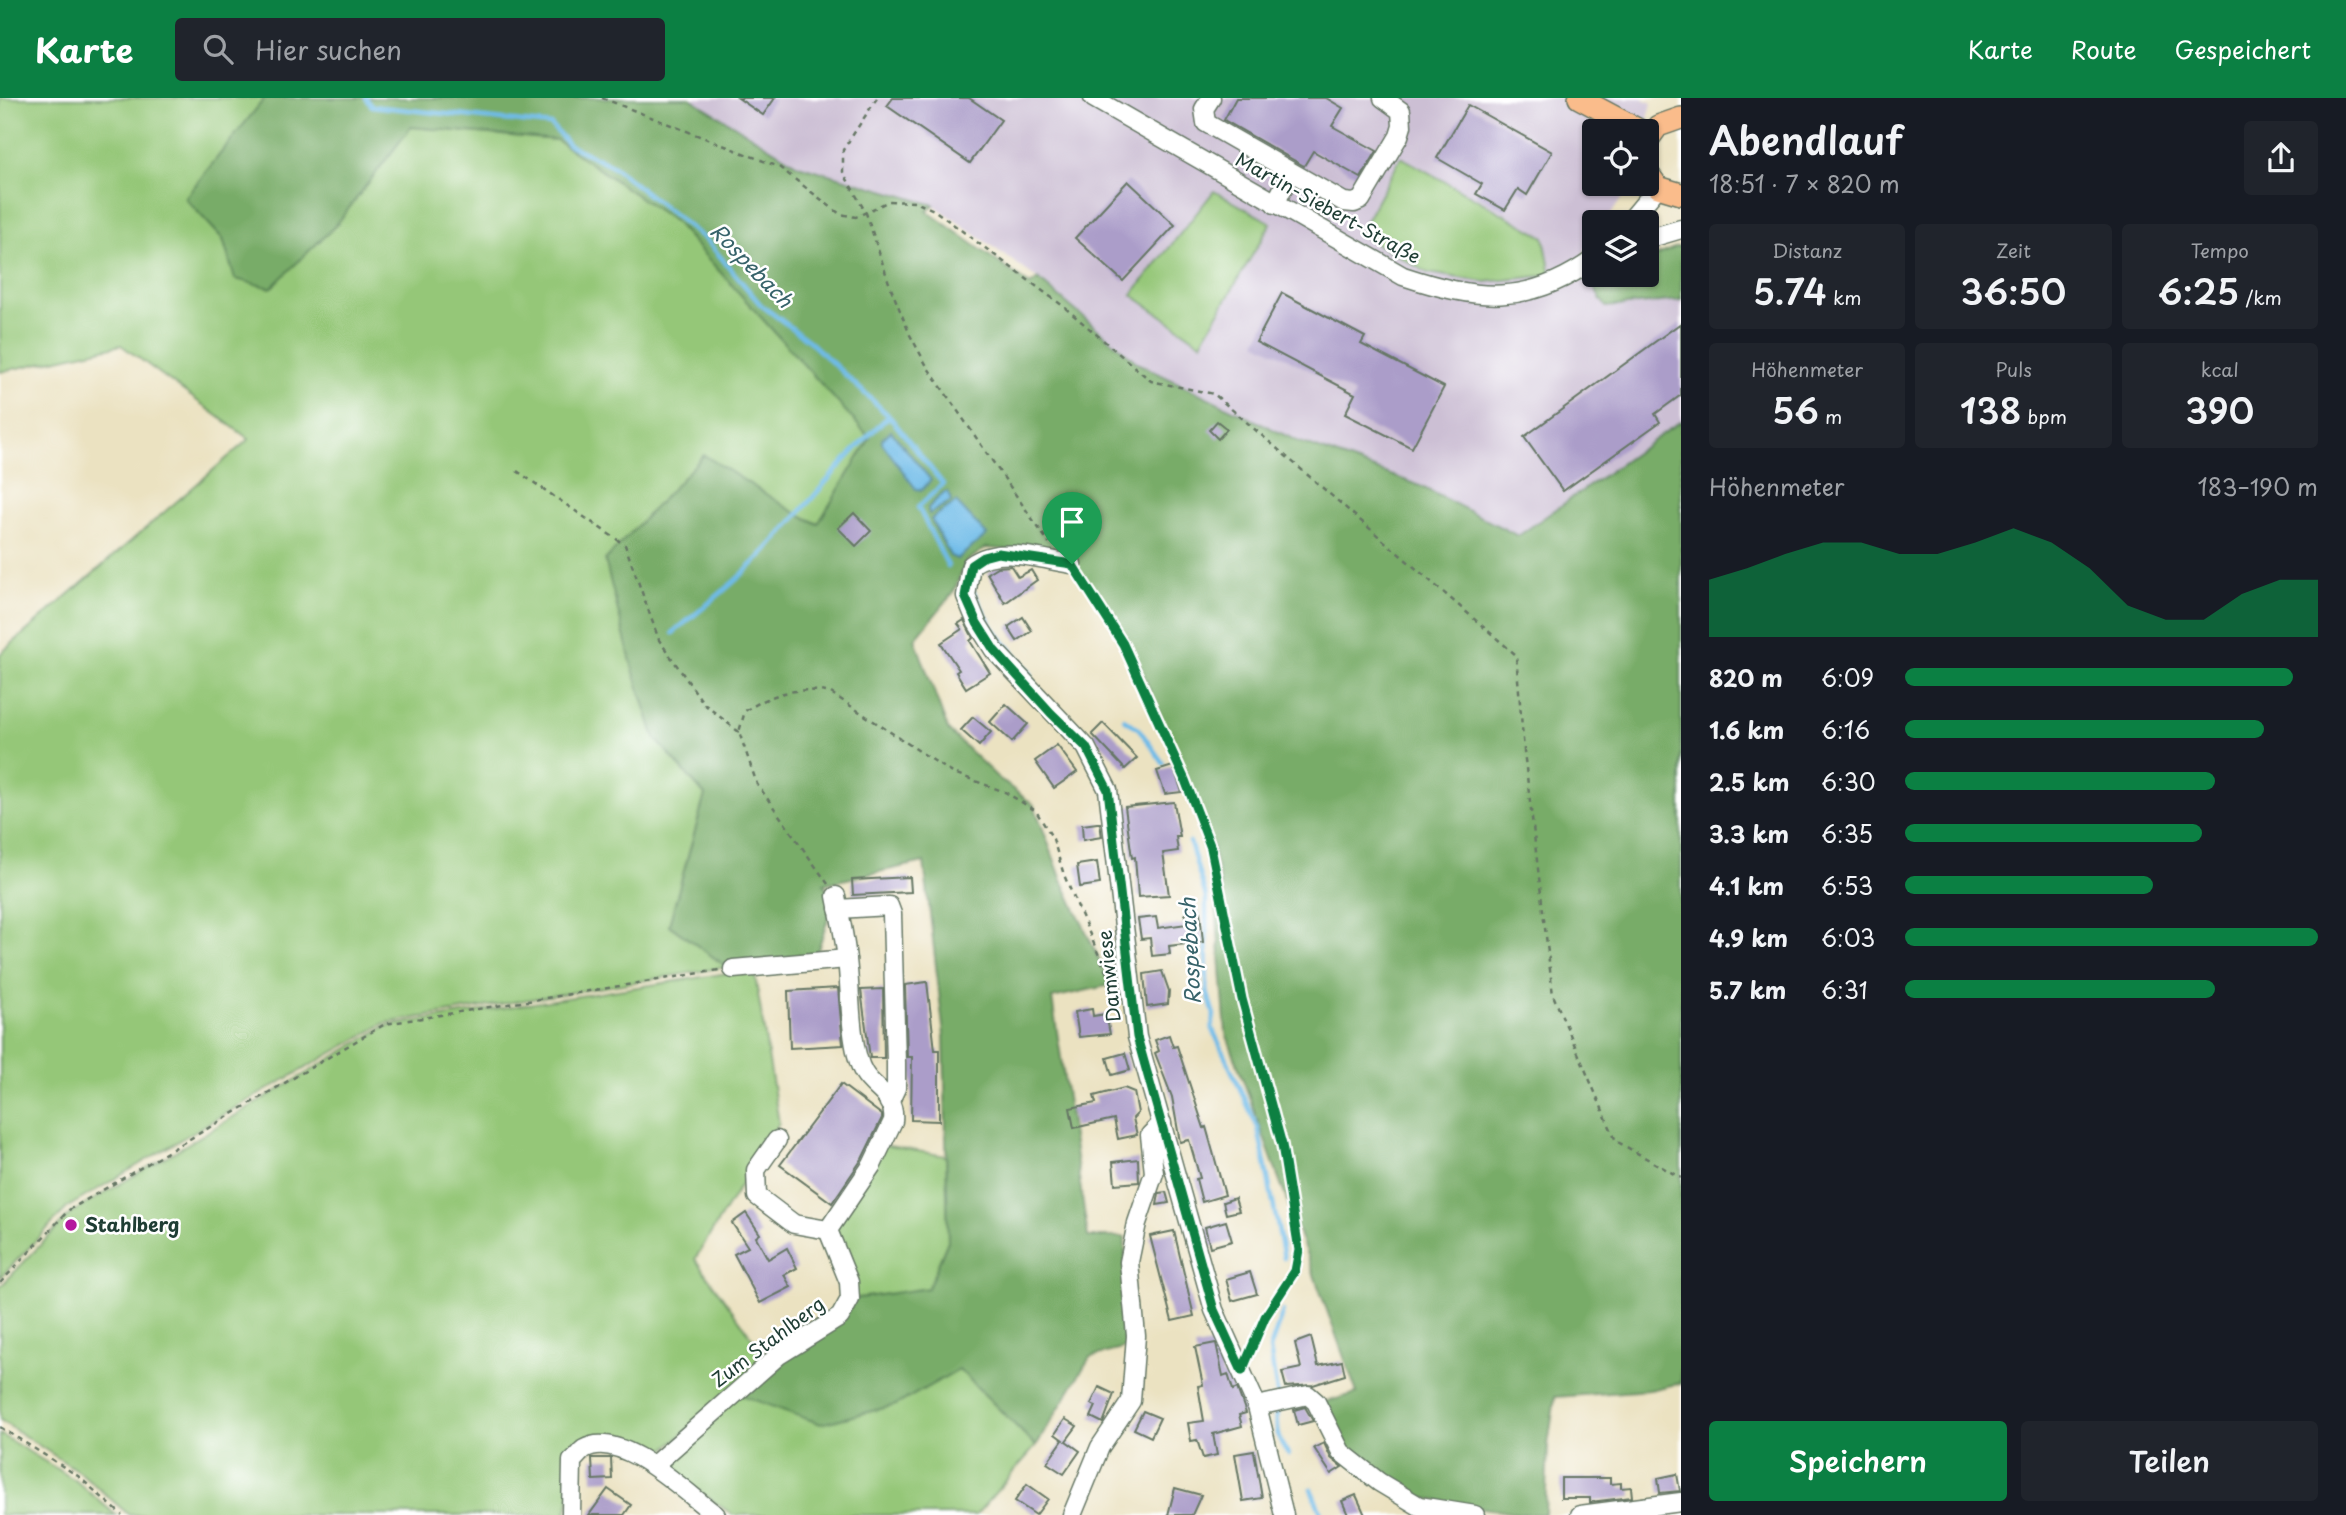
<!DOCTYPE html>
<html lang="de">
<head>
<meta charset="utf-8">
<style>
	body { margin:0; font-family:"Playpen Sans",sans-serif; background:#20242c; color:#f1f3f6; height:100vh; display:flex; flex-direction:column; font-size:26px; white-space:nowrap }
	* { box-sizing:border-box; margin:0 }
	p { font-size:23px; color:#9ea1a6 }
	.icon { flex:none; width:38px; height:38px; fill:none; stroke:currentColor; stroke-width:2; stroke-linecap:round; stroke-linejoin:round }
	.map { position:relative; flex:1; overflow:hidden }
	.side { display:flex; flex-direction:column; background:#171b24; width:665px }
	.side>* { flex:none }
	.controls { position:absolute; left:1582px; top:21px; display:grid; gap:14px }
	.controls a { display:grid; place-items:center; width:77px; height:77px; border-radius:7px; background:#171b24; box-shadow:0 2px 5px #0004; font-size:35px }
	.pin { position:absolute; display:grid; place-items:center; width:60px; height:60px; color:#fff; margin:-72px -30px; border-radius:50% 50% 50% 0; rotate:-45deg; box-shadow:0 0 7px #0007 }
	.pin .icon { rotate:45deg }
	.round { display:grid; place-items:center; flex:none; width:74px; height:74px; border-radius:7px; background:#20242c }
	.overview { display:flex; align-items:center; justify-content:space-between; height:119px; padding:0 28px }
	h1 { font-size:38px; font-weight:600; line-height:52px }
	.metrics { display:grid; grid-template-columns:repeat(3,1fr); gap:10px; height:119px; padding:7px 28px }
	.metrics div { display:grid; align-content:center; border-radius:7px; background:#20242c; text-align:center }
	.metrics b { font-size:35px; font-weight:600 }
	.metrics small { font-size:19px; font-weight:400 }
	.metrics p { font-size:19px }
	.chart { height:196px; padding:14px 28px }
	.chart p { display:flex; justify-content:space-between }
	.chart svg { width:100%; height:126px; margin-top:7px; fill:#0b8043; opacity:.7 }
	.cta { display:flex; gap:14px; margin-top:auto; padding:14px 28px }
	.cta a { flex:1; height:80px; border-radius:7px; background:#0b8043; color:#fff; font-size:28px; font-weight:600; line-height:80px; text-align:center }
	.cta a+a { background:#20242c; color:#f1f3f6 }
	ul { padding:0 28px; list-style:none; font-size:23px }
	li { display:grid; grid-template-columns:112px 84px 1fr; align-items:center; height:52px }
	li i { height:18px; border-radius:9px; background:#0b8043 }
	header { display:flex; align-items:center; gap:42px; box-sizing:border-box; height:98px; padding:0 35px; background:#0b8043; color:#fff }
	header strong { font-size:33px }
	nav { display:flex; gap:38px; margin-inline-start:auto; font-size:24px }
	.search { width:490px; height:63px; background:#20242c; display:flex; align-items:center; gap:18px; box-sizing:border-box; padding:0 24px; border-radius:7px; color:#9ea1a6; font-size:26px }
	main { display:flex; flex:1; min-height:0 }
	.map>svg:first-child { display:block }
</style>
</head>
<body>
<header>
<strong>Karte</strong>
<div class="search"><svg class="icon" aria-label="search" viewBox="0 0 24 24"><circle cx="10" cy="10" r="6"/><path d="M15 15l6 6"/></svg>Hier suchen</div>
<nav><a>Karte</a><a>Route</a><a>Gespeichert</a></nav>
</header>
<main>
<div class="map">
<svg width="1681" height="1417" viewBox="0 0 1681 1417">
	<rect width="100%" height="100%" fill="#fff"/>
	<filter id="ink" filterUnits="userSpaceOnUse"><feTurbulence type="fractalNoise" baseFrequency=".0143" numOctaves="2"/><feDisplacementMap in="SourceGraphic" scale="14" xChannelSelector="R" yChannelSelector="G"/><feConvolveMatrix kernelMatrix="1 2 1 2 8 2 1 2 1" color-interpolation-filters="sRGB"/></filter>
	<filter id="wash" filterUnits="userSpaceOnUse"><feTurbulence type="fractalNoise" baseFrequency=".00686" numOctaves="4" result="noise"/><feDisplacementMap in="SourceGraphic" scale="28" xChannelSelector="R" yChannelSelector="G"/><feGaussianBlur stdDeviation="1.57" result="paint"/><feColorMatrix in="noise" values="0 0 0 0 0 0 0 0 0 0 0 0 0 0 0 0 0 1.4 0 .05"/><feComposite in="paint" operator="in"/></filter>
	<g filter="url(#wash)">
		<rect width="100%" height="100%" fill="#ebe2c1"/>
		<path fill="#ccbfd4" d="M690 0H1642L1652 5 1645 33H1594V86H1631L1606 124H1594V140L1582 157 1591 186 1606 209 1681 202V323L1518 438 1418 387 1297 343 1139 266 1038 181 934 107 798 67Z"/>
		<g fill="#95c778" stroke="#5a8256" stroke-width="2">
			<path d="M0 0H265L185 100 223 141 235 181 336 127 411 29 557 42 675 124 870 340 818 426 794 414 655 640 705 697 669 827 727 869 385 925 200 1030 68 1109 0 1180V556L249 341 121 247 0 274Z"/>
			<path d="M1401 59 1544 139 1551 177 1485 184 1428 175 1359 136Z"/>
			<path d="M1214 93 1271 125 1201 245 1132 197Z"/>
			<path d="M754 871 779 1025 695 1161 769 1263 663 1353C626 1358 629 1325 579 1347L566 1417H129L81 1375 0 1322V1189L71 1115 386 928Z"/>
			<path d="M883 1047 946 1058 948 1143 928 1191 852 1201 830 1131Z"/>
			<path d="M959 1271 1036 1348 976 1417H733L679 1379 670 1363 735 1295 896 1307Z"/>
			<path d="M0 1336 75 1382 116 1417H0Z"/>
		</g>
		<g fill="#78ac68" stroke="#4c744e" stroke-width="2">
			<path d="M265 0H690L798 67 934 107 927 113 1030 187 1038 181 1139 266 1297 343 1418 387 1518 438 1681 323V1285L1650 1292 1555 1299 1548 1347 1545 1416H1519L1422 1400 1384 1379 1346 1350 1322 1305 1357 1295 1226 935 1216 806 1221 788 1212 748 1186 678 1130 545 1073 464 1068 446 1040 454 986 450 966 464 953 495 915 541 948 632 997 679 1034 707 1062 782 1111 887 1052 900 1088 1139H1125L1126 1250 1090 1259 1036 1348 959 1271 896 1307 821 1326 735 1295 852 1201 928 1190 948 1143 944 938 924 764 824 786 834 802 815 861 727 869 669 827 705 697 655 640 632 568 605 462 704 357 794 414 818 426 870 340 675 124 557 42 411 29 336 127 271 190 235 181 223 141 185 100Z"/>
			<path d="M1676 149H1681V202L1606 209 1591 186 1612 177H1647V162Z"/>
		</g>
		<g fill="#6ebbe8" stroke="#467c8e" stroke-width="2">
			<path d="M891 333 931 382 922 392 916 391 882 345V341Z"/>
			<path d="M944 394H948L951 403 929 416 928 410Z"/>
			<path d="M956 404 987 437 957 461 950 458 931 421Z"/>
		</g>
		<g fill="none" stroke-linecap="round" stroke-linejoin="round">
			<g stroke="#6ebbe8" stroke-width="4.5">
				<path d="M366 0 372 8 551 27 569 47 611 67 707 143 761 207 809 243 889 318 943 386 918 409 948 468"/>
				<path d="M972 491 993 530 1031 576"/>
				<path d="M673 535C707 506 743 479 773 445 812 402 846 357 889 318"/>
				<path d="M1124 621 1139 631 1163 665"/>
				<path d="M1190 744 1206 799 1207 893 1214 917 1212 930 1258 1030 1284 1160"/>
				<path d="M1277 1295 1270 1251 1283 1213"/>
				<path d="M1277 1311C1276 1330 1276 1342 1289 1356"/>
				<path d="M1311 1391 1322 1417"/>
			</g>
		</g>
		<g id="blocks">
			<g fill="#ab9dc9">
				<path d="M738 0H775L763 17Z"/>
				<path d="M893 0H969L1001 22 970 65 887 8Z"/>
				<path d="M1236 0H1326L1343 10 1332 28 1377 53 1361 80 1313 53 1304 68 1224 22Z"/>
				<path d="M1468 7 1552 54 1527 97 1518 91 1505 112 1476 96 1482 86 1437 60Z"/>
				<path d="M1128 83 1175 127 1123 183 1075 140Z"/>
				<path d="M1282 195 1365 239 1361 246 1444 289 1412 350 1345 316 1355 296 1256 244Z"/>
				<path d="M1681 225V297L1655 316 1660 324 1563 393 1524 339Z"/>
				<path d="M1217 323 1227 331 1218 341 1209 332Z"/>
				<path d="M854 415 871 433 856 448 838 430Z"/>
				<path d="M1011 468 1018 479 1031 472 1037 482 1005 505 987 475 997 469Z"/>
				<path d="M1023 519 1032 533 1017 543 1008 529Z"/>
				<path d="M964 522 973 540 970 543 990 575 966 590 956 574 959 572 941 545 962 531 958 526Z"/>
				<path d="M1006 606 1028 626 1012 644 990 624Z"/>
				<path d="M973 619 991 634 979 648 961 632Z"/>
				<path d="M1103 625 1137 660 1125 671 1092 636Z"/>
				<path d="M1057 647 1077 674 1054 690 1035 663Z"/>
				<path d="M1173 668 1182 694 1165 696 1157 673Z"/>
				<path d="M1174 704 1180 739H1176L1178 753 1163 755 1169 797 1138 799 1135 759 1132 760 1125 709Z"/>
				<path d="M1097 725H1100L1102 739 1083 742 1082 727Z"/>
				<path d="M1097 764 1100 786 1080 789 1077 767Z"/>
				<path d="M910 779 911 794 853 797 852 782Z"/>
				<path d="M1200 814 1203 844 1169 848 1170 856 1152 858 1150 840 1141 841 1138 821 1156 819 1158 830 1187 826 1185 816Z"/>
				<path d="M1162 873 1169 893 1168 906 1147 909 1144 876Z"/>
				<path d="M927 884 935 952H939V1023L911 1022 912 959H907L905 887Z"/>
				<path d="M838 890 843 947 790 950 788 893Z"/>
				<path d="M883 891 884 960H870L861 892Z"/>
				<path d="M1092 911 1093 918 1106 916 1110 936 1079 939 1075 914Z"/>
				<path d="M1169 937 1173 949 1177 948 1204 1030 1206 1029 1225 1097 1202 1104 1196 1081 1200 1080 1189 1042 1180 1044 1172 999 1155 955 1159 953 1155 942Z"/>
				<path d="M1125 955 1130 972 1112 977 1107 960Z"/>
				<path d="M841 986 882 1017V1020L862 1061 832 1105 780 1067Z"/>
				<path d="M1124 990 1134 994 1138 1015 1133 1020 1137 1037 1118 1041 1114 1021 1074 1030 1070 1010 1096 1005 1094 998Z"/>
				<path d="M1138 1061 1139 1084 1115 1086 1113 1064Z"/>
				<path d="M1166 1094 1169 1105 1157 1107 1159 1095Z"/>
				<path d="M1235 1100 1239 1113 1226 1116 1223 1104Z"/>
				<path d="M746 1115 760 1136 756 1139 768 1161 787 1150 797 1170 784 1177 791 1189 760 1205 734 1156 748 1149 732 1125Z"/>
				<path d="M1226 1123 1232 1143 1210 1149 1205 1129Z"/>
				<path d="M1174 1133 1194 1218 1172 1223 1150 1138Z"/>
				<path d="M1250 1174 1257 1196 1232 1203 1226 1181Z"/>
				<path d="M1311 1239 1318 1268 1342 1263 1345 1277 1313 1287 1286 1289 1282 1274 1301 1270 1295 1245Z"/>
				<path d="M1216 1245 1223 1278 1228 1276 1233 1292 1237 1290 1246 1315 1239 1317 1242 1328 1213 1336 1217 1357 1203 1360 1197 1342 1191 1343 1188 1325 1204 1323 1198 1288 1203 1287 1195 1249Z"/>
				<path d="M1099 1289 1114 1296 1103 1325 1091 1319 1096 1308 1091 1306Z"/>
				<path d="M1305 1309 1313 1323 1298 1327 1294 1312Z"/>
				<path d="M1143 1313 1160 1320 1151 1339 1134 1331Z"/>
				<path d="M1065 1321 1077 1328 1066 1343 1080 1353 1064 1376 1047 1365 1063 1342 1055 1336Z"/>
				<path d="M1324 1345 1331 1360 1342 1369 1331 1376 1314 1350Z"/>
				<path d="M1254 1353 1262 1400 1243 1403 1235 1356Z"/>
				<path d="M592 1360H611L612 1381 593 1382Z"/>
				<path d="M1677 1376 1680 1393 1660 1395 1658 1380Z"/>
				<path d="M1561 1380H1610V1386L1621 1385V1390L1631 1389 1632 1399 1590 1404V1400H1561Z"/>
				<path d="M1027 1386 1048 1401 1036 1417 1015 1403Z"/>
				<path d="M1175 1390 1201 1397 1192 1417H1168Z"/>
				<path d="M608 1391 631 1407 624 1417H589Z"/>
				<path d="M1356 1397 1365 1417H1348L1342 1403Z"/>
			</g>
		</g>
	</g>
	<g filter="url(#ink)">
		<use href="#blocks" fill-opacity="0" stroke="#667765" stroke-width="2"/>
		<g fill="none" stroke-linecap="round" stroke-linejoin="round">
			<g stroke="#667765" stroke-width="21">
				<g id="minor">
					<path d="M1093 0 1403 178C1476 202 1528 209 1594 161"/>
					<path d="M1211 0 1204 11 1206 25 1344 104 1354 105 1361 102 1399 38 1402 28 1401 13 1383 0"/>
					<path d="M1275 106 1291 74"/>
					<path d="M1629 124 1658 89"/>
					<path d="M1647 141 1681 131"/>
					<path d="M1072 466C1039 461 999 447 971 467L966 498 977 525 994 552 1086 649 1108 692 1137 939 1214 1212 1257 1308 1284 1417"/>
					<path d="M838 811 889 808 892 816 896 965V990L889 1005"/>
					<path d="M733 871 847 861"/>
					<path d="M777 1042 756 1072 757 1098 794 1126 828 1132 872 1067 893 1023C896 997 874 992 864 975 849 951 851 890 847 862 845 841 840 819 836 798"/>
					<path d="M1257 1308 1308 1297 1316 1304 1341 1354 1379 1384 1419 1408 1475 1417"/>
					<path d="M654 1367 779 1257 840 1219 850 1201 849 1184 828 1132"/>
					<path d="M571 1417 572 1363C576 1360 580 1354 584 1351 621 1329 688 1397 716 1417"/>
					<path d="M1072 1417 1100 1349 1131 1303 1136 1238 1129 1164 1137 1125 1154 1075 1150 1037 1162 1025"/>
					<path d="M1580 1417 1681 1404"/>
				</g>
			</g>
			<g stroke="#667765" stroke-width="24">
				<g id="major">
					<path d="M1579 0 1641 33"/>
					<path d="M1647 43 1658 28 1681 20"/>
					<path d="M1647 74 1658 89 1681 96"/>
				</g>
			</g>
			<g stroke="#667765" stroke-width="2.5" stroke-dasharray="5 5" stroke-linecap="butt">
				<path d="M602 0 779 69 840 116 856 119 889 103 915 104 934 112 1063 208 1151 283 1214 296 1516 557 1524 653 1553 897 1616 1043 1681 1080"/>
				<path d="M877 0 843 52V74L866 115 890 188 910 237 928 270 1049 445"/>
				<path d="M517 373 625 447 659 542 704 606 739 634"/>
				<path d="M1079 478 1123 546 1185 682 1211 750 1242 901 1282 1047 1299 1152 1295 1173 1265 1219 1250 1254"/>
				<path d="M828 786 757 686 739 634 745 613C773 595 798 588 831 595L951 674 1005 694 1036 713 1053 741 1064 777 1114 892"/>
				<path d="M0 1185 69 1112 385 926 719 872"/>
				<path d="M0 1329 78 1378 122 1417"/>
			</g>
			<use href="#minor" stroke="#fff" stroke-width="18"/>
			<use href="#major" stroke="#fabc8b" stroke-width="21"/>
		</g>
	</g>
	<g fill="none" stroke-linecap="round" stroke-linejoin="round" filter="url(#ink)">
		<g stroke="#fff" stroke-width="14">
			<path id="route" d="M998 455 1072 466 1123 546 1185 682 1211 750 1242 901 1282 1047 1299 1152 1295 1173 1265 1219 1242 1273 1214 1212 1137 939 1108 692 1086 649 1051 615 994 552 977 525 965 498 971 467 983 459Z"/>
		</g>
		<use href="#route" stroke="#0b8043" stroke-width="9"/>
	</g>
	<circle fill="#b5179e" stroke="#fff" stroke-width="2.5" cx="71" cy="1127" r="7"/>
	<g text-anchor="middle" stroke-width="5" stroke-linejoin="round" paint-order="stroke">
		<g font-size="19" fill="#1f3d34" stroke="#fff">
			<text transform="translate(1328 110) rotate(29)" y="7">Martin-Siebert-Straße</text>
			<text transform="translate(1109 878) rotate(-96)" y="7">Damwiese</text>
			<text transform="translate(768 1244) rotate(-37)" y="7">Zum Stahlberg</text>
		</g>
		<g font-size="19" font-weight="bold" fill="#1f3d34" stroke="#fff" text-anchor="start">
			<text x="85" y="1134">Stahlberg</text>
		</g>
		<g font-size="21" font-style="italic" fill="#37636a" stroke="#fff">
			<text transform="translate(751 168) rotate(46)" y="7">Rospebach</text>
			<text transform="translate(1191 853) rotate(-93)" y="7">Rospebach</text>
		</g>
	</g>
</svg>
<div class="controls">
<a><svg class="icon" aria-label="locate" viewBox="0 0 24 24"><circle cx="12" cy="12" r="6"/><path d="M12 2v4M12 18v4M2 12h4M18 12h4"/></svg></a>
<a><svg class="icon" aria-label="layers" viewBox="0 0 24 24"><path d="M12 4l9 5-9 5-9-5zM3 14l9 5 9-5"/></svg></a>
</div>
<div class="pin" style="left:1072px;top:466px;background:#1e9e55"><svg class="icon" aria-label="arrive" viewBox="0 0 24 24"><path d="M6 21V4h12l-3 4 3 4H6"/></svg></div>
</div>
<section class="side">
<div class="overview"><div><h1>Abendlauf</h1><p>18:51 · 7 × 820 m</p></div><a class="round"><svg class="icon" aria-label="share" viewBox="0 0 24 24"><path d="M12 15V3M7 8l5-5 5 5M5 13v7h14v-7"/></svg></a></div>
<div class="metrics">
<div><p>Distanz</p><b>5.74<small> km</small></b></div>
<div><p>Zeit</p><b>36:50</b></div>
<div><p>Tempo</p><b>6:25<small> /km</small></b></div>
</div>
<div class="metrics">
<div><p>Höhenmeter</p><b>56<small> m</small></b></div>
<div><p>Puls</p><b>138<small> bpm</small></b></div>
<div><p>kcal</p><b>390</b></div>
</div>
<div class="chart"><p><span>Höhenmeter</span>183–190 m</p>
<svg viewBox="0 0 160 44" preserveAspectRatio="none"><path d="M0 44V24L10 20L20 15L30 11L40 11L50 15L60 15L70 11L80 6L90 11L100 20L110 33L120 38L130 38L140 29L150 24L160 24V44z"/></svg>
</div>
<ul>
<li><b>820 m</b>6:09<i style="width:94%"></i></li>
<li><b>1.6 km</b>6:16<i style="width:87%"></i></li>
<li><b>2.5 km</b>6:30<i style="width:75%"></i></li>
<li><b>3.3 km</b>6:35<i style="width:72%"></i></li>
<li><b>4.1 km</b>6:53<i style="width:60%"></i></li>
<li><b>4.9 km</b>6:03<i style="width:100%"></i></li>
<li><b>5.7 km</b>6:31<i style="width:75%"></i></li>
</ul>
<div class="cta"><a>Speichern</a><a>Teilen</a></div>
</section>
</main>
</body>
</html>
